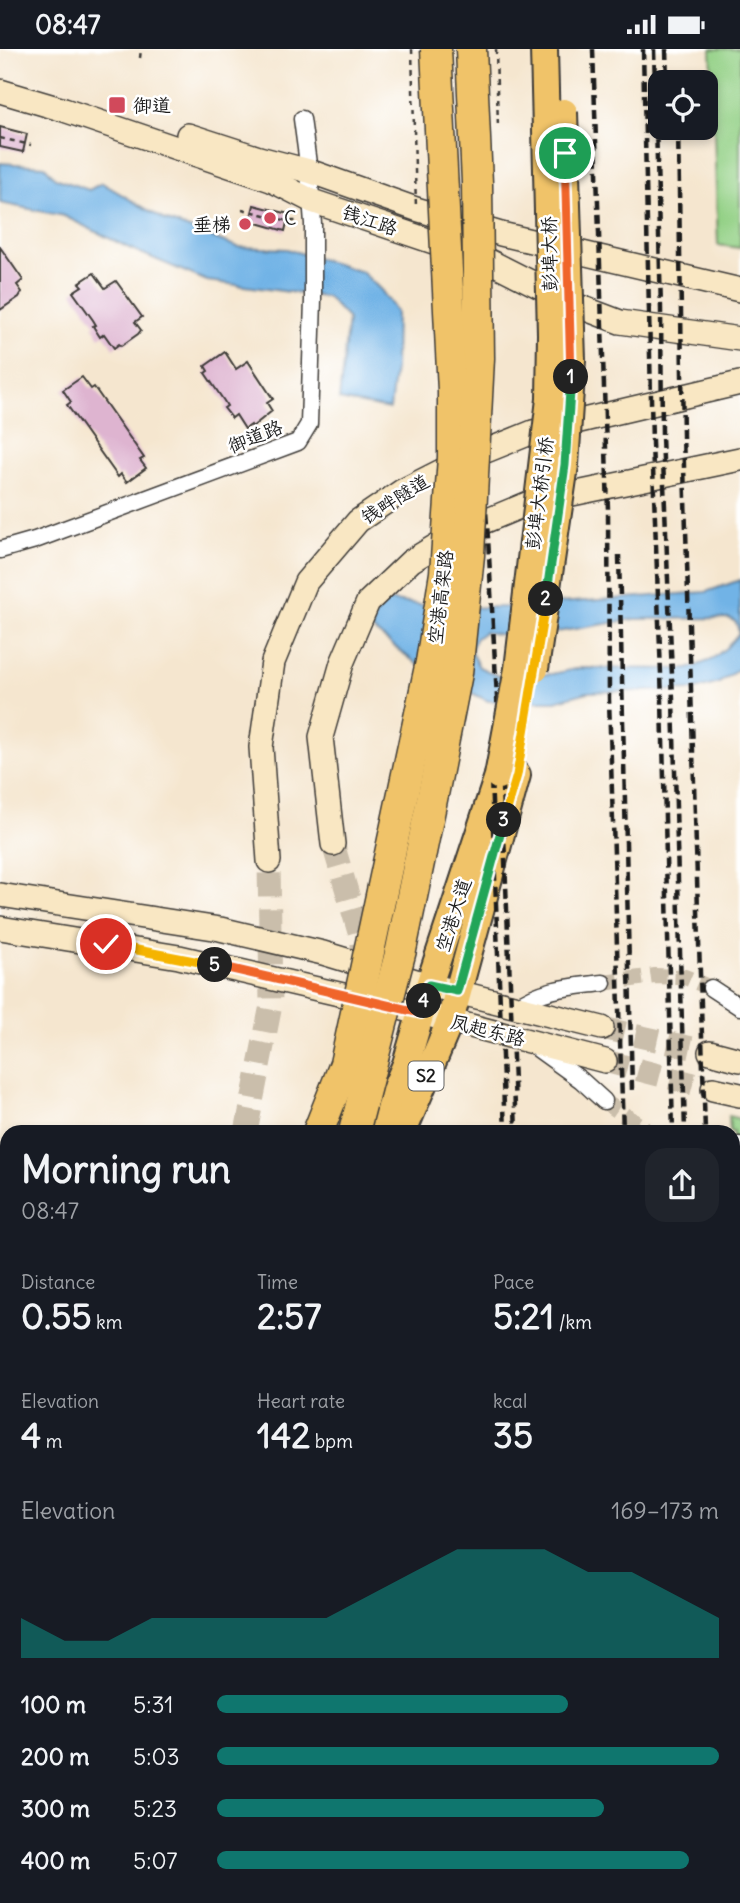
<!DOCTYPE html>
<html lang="en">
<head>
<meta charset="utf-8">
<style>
	body { margin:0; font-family:Delius,"LXGW WenKai TC",sans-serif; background:#20242c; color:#f1f3f6; height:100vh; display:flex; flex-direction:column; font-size:26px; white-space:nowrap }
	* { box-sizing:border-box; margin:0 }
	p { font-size:23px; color:#9ea1a6 }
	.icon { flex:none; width:38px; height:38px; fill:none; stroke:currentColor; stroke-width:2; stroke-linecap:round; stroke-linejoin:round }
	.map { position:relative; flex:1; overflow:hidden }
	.side { position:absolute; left:0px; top:1076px; width:740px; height:779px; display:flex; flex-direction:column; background:#171b24; border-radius:21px 21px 0 0; box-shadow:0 4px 10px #0003 }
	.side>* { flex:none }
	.controls { position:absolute; left:648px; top:21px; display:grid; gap:14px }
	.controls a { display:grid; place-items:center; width:70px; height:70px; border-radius:14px; background:#171b24; box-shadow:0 4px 10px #0003; font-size:35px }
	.pin { position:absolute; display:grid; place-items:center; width:60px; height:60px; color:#fff; margin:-30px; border:4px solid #fff; border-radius:50%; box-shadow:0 2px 7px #0007 }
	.km { position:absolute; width:35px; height:35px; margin:-18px; border-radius:50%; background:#222; color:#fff; font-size:19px; line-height:35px; text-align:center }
	.round { display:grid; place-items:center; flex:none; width:74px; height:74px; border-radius:21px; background:#20242c }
	.overview { display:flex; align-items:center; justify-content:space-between; height:119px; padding:0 21px }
	h1 { font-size:38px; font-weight:700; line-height:52px }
	.metrics { display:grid; grid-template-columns:repeat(3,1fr); gap:10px; height:119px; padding:7px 21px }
	.metrics div { display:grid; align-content:center }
	.metrics b { font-size:35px; font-weight:700 }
	.metrics small { font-size:19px; font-weight:400 }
	.metrics p { font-size:19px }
	.chart { height:196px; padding:14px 21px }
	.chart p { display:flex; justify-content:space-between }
	.chart svg { width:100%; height:126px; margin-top:7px; fill:#0f766e; opacity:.7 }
	ul { padding:0 21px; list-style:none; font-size:23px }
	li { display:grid; grid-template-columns:112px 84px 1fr; align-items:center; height:52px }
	li i { height:18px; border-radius:9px; background:#0f766e }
	.status { display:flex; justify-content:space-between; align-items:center; height:49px; padding:0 35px; background:#171b24; direction:ltr }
	.status svg { height:19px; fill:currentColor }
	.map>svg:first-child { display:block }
</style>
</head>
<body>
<div class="status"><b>08:47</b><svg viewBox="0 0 49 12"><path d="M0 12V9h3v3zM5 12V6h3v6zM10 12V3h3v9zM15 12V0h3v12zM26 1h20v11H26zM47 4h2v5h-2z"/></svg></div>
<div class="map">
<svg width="740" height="1854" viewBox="0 0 740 1854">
	<rect width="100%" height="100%" fill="#fff"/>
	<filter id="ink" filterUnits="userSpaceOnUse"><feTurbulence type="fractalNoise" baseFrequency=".0143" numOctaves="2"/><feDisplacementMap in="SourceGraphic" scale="14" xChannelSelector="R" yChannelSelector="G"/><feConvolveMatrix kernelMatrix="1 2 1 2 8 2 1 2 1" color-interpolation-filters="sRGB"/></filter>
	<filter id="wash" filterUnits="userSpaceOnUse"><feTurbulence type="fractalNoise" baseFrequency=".00686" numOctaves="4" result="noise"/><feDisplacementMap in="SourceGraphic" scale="28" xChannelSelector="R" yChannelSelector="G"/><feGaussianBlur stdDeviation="1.57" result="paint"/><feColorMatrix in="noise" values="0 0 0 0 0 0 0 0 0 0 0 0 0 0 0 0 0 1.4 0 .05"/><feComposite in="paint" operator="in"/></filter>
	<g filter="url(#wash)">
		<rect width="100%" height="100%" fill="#f5e6cf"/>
		<g fill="#93d085" stroke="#587650" stroke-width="2">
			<path d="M711 0H740V199L718 196Z"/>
			<path d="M729 1067 740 1070V1483L733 1223V1083H730Z"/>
		</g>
		<g fill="#71b3e6" stroke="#466881" stroke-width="2" fill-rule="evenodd">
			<path d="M0 114 45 117 55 129 89 141 102 134 165 171 238 198 287 200 362 223 381 241 396 262 395 318 390 360 339 351 348 270 327 248 207 232 129 199 64 167 0 154Z"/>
			<path d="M740 531V619L719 634 695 641 588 643 555 652H488L425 621 372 580 378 553 393 552 447 559 506 558 706 543ZM728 569 736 573 739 584 727 598 711 611 688 620 580 619 552 625 499 627 479 618 471 603 475 590 484 583 511 587 563 582 635 570Z"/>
		</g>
		<g id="blocks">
			<g fill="#deb4d0">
				<path d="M0 78 27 85 23 103 0 98Z"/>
				<path d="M254 156 289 165 285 182 250 172Z"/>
				<path d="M0 198 23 231 17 236 22 243 19 248 0 261Z"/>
				<path d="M94 224 105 239 116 232 142 268 135 273 141 281 138 285 121 297 119 295 114 299 104 285 100 288 93 277 96 276 93 271 73 243 82 237 79 234Z"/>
				<path d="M225 303 236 320 248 312 273 350 267 354 272 362 252 378 251 376 245 380 236 366 232 369 224 359 227 357 224 352 205 324 208 322 205 317Z"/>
				<path d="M82 328 91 340 94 338 144 409 140 411 146 419 127 433 121 425 118 428 67 356 71 353 63 341Z"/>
			</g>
		</g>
	</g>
	<g filter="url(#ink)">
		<use href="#blocks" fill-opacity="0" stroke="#3d3a37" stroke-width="2"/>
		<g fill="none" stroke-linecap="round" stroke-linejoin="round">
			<g stroke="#cabeab" stroke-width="16" stroke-dasharray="16 8" stroke-linecap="butt">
				<path d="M603 934 655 927 685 928 711 939"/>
				<path d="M604 1052 649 1083"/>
			</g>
			<g stroke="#cabeab" stroke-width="23" stroke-dasharray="23 11" stroke-linecap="butt">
				<path d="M333 795 361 890 365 910"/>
				<path d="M602 979 710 1003"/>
				<path d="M605 1012 713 1040"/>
				<path d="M246 1083 271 956 269 812"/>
			</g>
			<g stroke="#3d3a37" stroke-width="11">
				<path id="lane" d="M133 1854 137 1848"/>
			</g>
			<g stroke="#3d3a37" stroke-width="19">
				<g id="street">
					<path d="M0 501 35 491 298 393 309 375 313 251V175L309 122 302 70"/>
					<path d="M711 939 740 958"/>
					<path d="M516 958C543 939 571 938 603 934"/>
					<path d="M538 1000 581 1031 604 1052"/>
					<path d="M733 1097 740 1096"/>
				</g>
			</g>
			<g stroke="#3d3a37" stroke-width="26">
				<g id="secondary">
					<path d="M0 42 64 61 271 131 312 152 487 211 578 257 620 273 740 290"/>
					<path d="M188 86 259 109 309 122 416 160 501 185 740 241"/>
					<path d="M333 795 321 688 342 614 368 553 411 512 457 484 529 454 740 410"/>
					<path d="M269 812 261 698 273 613 306 533 358 472 402 442 461 412 533 383 740 334"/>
					<path d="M0 846 220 880 323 904 429 936 602 979"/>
					<path d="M0 879 179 908 421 964 605 1012"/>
					<path d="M710 1003 740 1011"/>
					<path d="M713 1040 740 1046"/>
					<path d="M0 1582 7 1571"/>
					<path d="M0 1760 7 1752"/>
				</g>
			</g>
			<g stroke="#3d3a37" stroke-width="30">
				<g id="primary">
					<path d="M377 1083 406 1015 429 936 498 727"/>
					<path d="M403 1083 450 972 517 726"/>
					<path d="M0 1631 7 1621"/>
				</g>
			</g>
			<g stroke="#3d3a37" stroke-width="33">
				<g id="highway">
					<path d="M0 1656 7 1646"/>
					<path d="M0 1697 7 1688"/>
				</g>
			</g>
			<g stroke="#3d3a37" stroke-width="2.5" stroke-dasharray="5 5" stroke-linecap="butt">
				<path d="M140 9 141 0"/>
				<path d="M0 89 31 96"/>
				<path d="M242 160 288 172H296"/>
			</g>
			<use href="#lane" stroke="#fff" stroke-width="8"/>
			<use href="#street" stroke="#fff" stroke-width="16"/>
			<use href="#secondary" stroke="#f9e7c3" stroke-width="23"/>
			<use href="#primary" stroke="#f0c369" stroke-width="26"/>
			<use href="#highway" stroke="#f0c369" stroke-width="30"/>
			<g stroke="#1c1c1c" stroke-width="4.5" stroke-dasharray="10 5" stroke-linecap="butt">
				<path d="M463 0 476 329 488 489 502 737 516 1083"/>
				<path d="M593 0 608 461 609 650 623 1083"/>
				<path d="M643 0 652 393 662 651 673 1083"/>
				<path d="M654 0 661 260 662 387 673 650 685 1083"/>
				<path d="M666 0 667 33"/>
				<path d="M678 79 683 386 705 1083"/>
				<path d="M619 506 632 1041"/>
				<path d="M490 702 505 1083"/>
				<path d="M645 1848V1854"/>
				<path d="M696 1848V1854"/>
				<path d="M717 1848 718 1854"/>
			</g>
			<g stroke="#3d3a37" stroke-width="30" stroke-linecap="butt">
				<g id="primary-bridge">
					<path d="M535 620 565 416 572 311 564 63"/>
					<path d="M498 727 518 620 550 350 551 285 544 0"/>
				</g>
			</g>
			<g stroke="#3d3a37" stroke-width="33" stroke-linecap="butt">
				<g id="highway-bridge">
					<path d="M318 1083 345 1015 431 613 445 524 453 408V342L436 0"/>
					<path d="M354 1083 401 901 437 726 457 624 469 506 479 309 477 134 471 0"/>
				</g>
			</g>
			<g stroke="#3d3a37" stroke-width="2.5" stroke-dasharray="5 5" stroke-linecap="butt">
				<path d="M412 0 416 160"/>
				<path d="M496 0 498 80"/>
			</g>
			<use href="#primary-bridge" stroke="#f0c369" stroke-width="26"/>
			<use href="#highway-bridge" stroke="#f0c369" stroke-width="30"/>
		</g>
	</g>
	<g fill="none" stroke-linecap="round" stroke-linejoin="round" filter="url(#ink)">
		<g stroke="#fff" stroke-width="14">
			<path id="split-1" d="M565 104 571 328"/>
		</g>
		<g stroke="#fff" stroke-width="14">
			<path id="split-2" d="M546 550 565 416 571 328"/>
		</g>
		<g stroke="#fff" stroke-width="14">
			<path id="split-3" d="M504 771 517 726 546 550"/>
		</g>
		<g stroke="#fff" stroke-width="14">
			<path id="split-4" d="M424 952 429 936 457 942 504 771"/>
		</g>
		<g stroke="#fff" stroke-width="14">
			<path id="split-5" d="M215 916 421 964 424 952"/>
		</g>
		<g stroke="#fff" stroke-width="14">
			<path id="split-6" d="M106 895 215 916"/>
		</g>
		<use href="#split-1" stroke="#f0652b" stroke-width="9"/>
		<use href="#split-2" stroke="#22a559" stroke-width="9"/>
		<use href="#split-3" stroke="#f5b400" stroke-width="9"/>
		<use href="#split-4" stroke="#22a559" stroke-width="9"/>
		<use href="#split-5" stroke="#f0652b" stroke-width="9"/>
		<use href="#split-6" stroke="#f5b400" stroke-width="9"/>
	</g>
	<g fill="#d1495b" stroke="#fff" stroke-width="2.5">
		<rect x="108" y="47" width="18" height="18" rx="3.5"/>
		<circle cx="270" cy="169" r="7"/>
		<circle cx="245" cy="175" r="7"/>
	</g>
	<g text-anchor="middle" stroke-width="5" stroke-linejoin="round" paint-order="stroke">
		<rect fill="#fff" stroke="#606060" stroke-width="2" x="408.5" y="1012.5" width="35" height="29" rx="5"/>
		<g font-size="18" font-weight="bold" fill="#1c1c1c">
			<text x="426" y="1033">S2</text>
		</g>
		<g font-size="19" fill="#1c1c1c" stroke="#fff" text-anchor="start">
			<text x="133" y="63">御道</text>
			<text x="284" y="176">C</text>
			<text x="231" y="182" text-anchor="end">垂梯</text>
		</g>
		<g font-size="19" fill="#1c1c1c" stroke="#fff">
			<text transform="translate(370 171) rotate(18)" y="7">钱江路</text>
			<text transform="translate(549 205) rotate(-91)" y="7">彭埠大桥</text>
			<text transform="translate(255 387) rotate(-22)" y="7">御道路</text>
			<text transform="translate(539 444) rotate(-83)" y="7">彭埠大桥引桥</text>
			<text transform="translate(395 450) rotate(-32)" y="7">钱畔隧道</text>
			<text transform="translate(440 548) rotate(-83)" y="7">空港高架路</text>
			<text transform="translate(453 866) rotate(-72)" y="7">空港大道</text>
			<text transform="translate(488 981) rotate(14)" y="7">凤起东路</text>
		</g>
	</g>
</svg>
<div class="controls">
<a><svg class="icon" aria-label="locate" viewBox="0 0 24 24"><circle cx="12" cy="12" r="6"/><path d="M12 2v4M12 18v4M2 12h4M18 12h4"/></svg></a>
</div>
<div class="pin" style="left:565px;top:104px;background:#1e9e55"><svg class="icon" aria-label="arrive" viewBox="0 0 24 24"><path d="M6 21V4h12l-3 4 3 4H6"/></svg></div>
<div class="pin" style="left:106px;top:895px;background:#d93025"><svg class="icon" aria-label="check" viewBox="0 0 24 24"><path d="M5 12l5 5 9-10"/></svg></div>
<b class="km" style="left:571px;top:328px">1</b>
<b class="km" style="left:546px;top:550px">2</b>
<b class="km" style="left:504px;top:771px">3</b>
<b class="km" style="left:424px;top:952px">4</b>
<b class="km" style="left:215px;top:916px">5</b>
<section class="side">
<div class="overview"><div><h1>Morning run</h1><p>08:47</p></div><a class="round"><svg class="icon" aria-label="share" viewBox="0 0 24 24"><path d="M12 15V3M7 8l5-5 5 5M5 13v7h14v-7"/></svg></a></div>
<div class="metrics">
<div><p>Distance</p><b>0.55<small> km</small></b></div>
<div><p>Time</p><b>2:57</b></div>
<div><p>Pace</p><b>5:21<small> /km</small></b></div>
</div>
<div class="metrics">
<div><p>Elevation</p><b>4<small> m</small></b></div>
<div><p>Heart rate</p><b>142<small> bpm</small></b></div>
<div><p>kcal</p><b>35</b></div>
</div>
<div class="chart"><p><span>Elevation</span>169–173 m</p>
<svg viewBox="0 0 160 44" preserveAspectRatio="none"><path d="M0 44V30L10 38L20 38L30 30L40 30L50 30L60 30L70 30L80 22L90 14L100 6L110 6L120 6L130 14L140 14L150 22L160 30V44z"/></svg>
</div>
<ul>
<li><b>100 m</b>5:31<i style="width:70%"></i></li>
<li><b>200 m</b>5:03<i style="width:100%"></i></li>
<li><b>300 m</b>5:23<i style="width:77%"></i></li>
<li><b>400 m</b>5:07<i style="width:94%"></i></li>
</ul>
</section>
</div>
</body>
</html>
